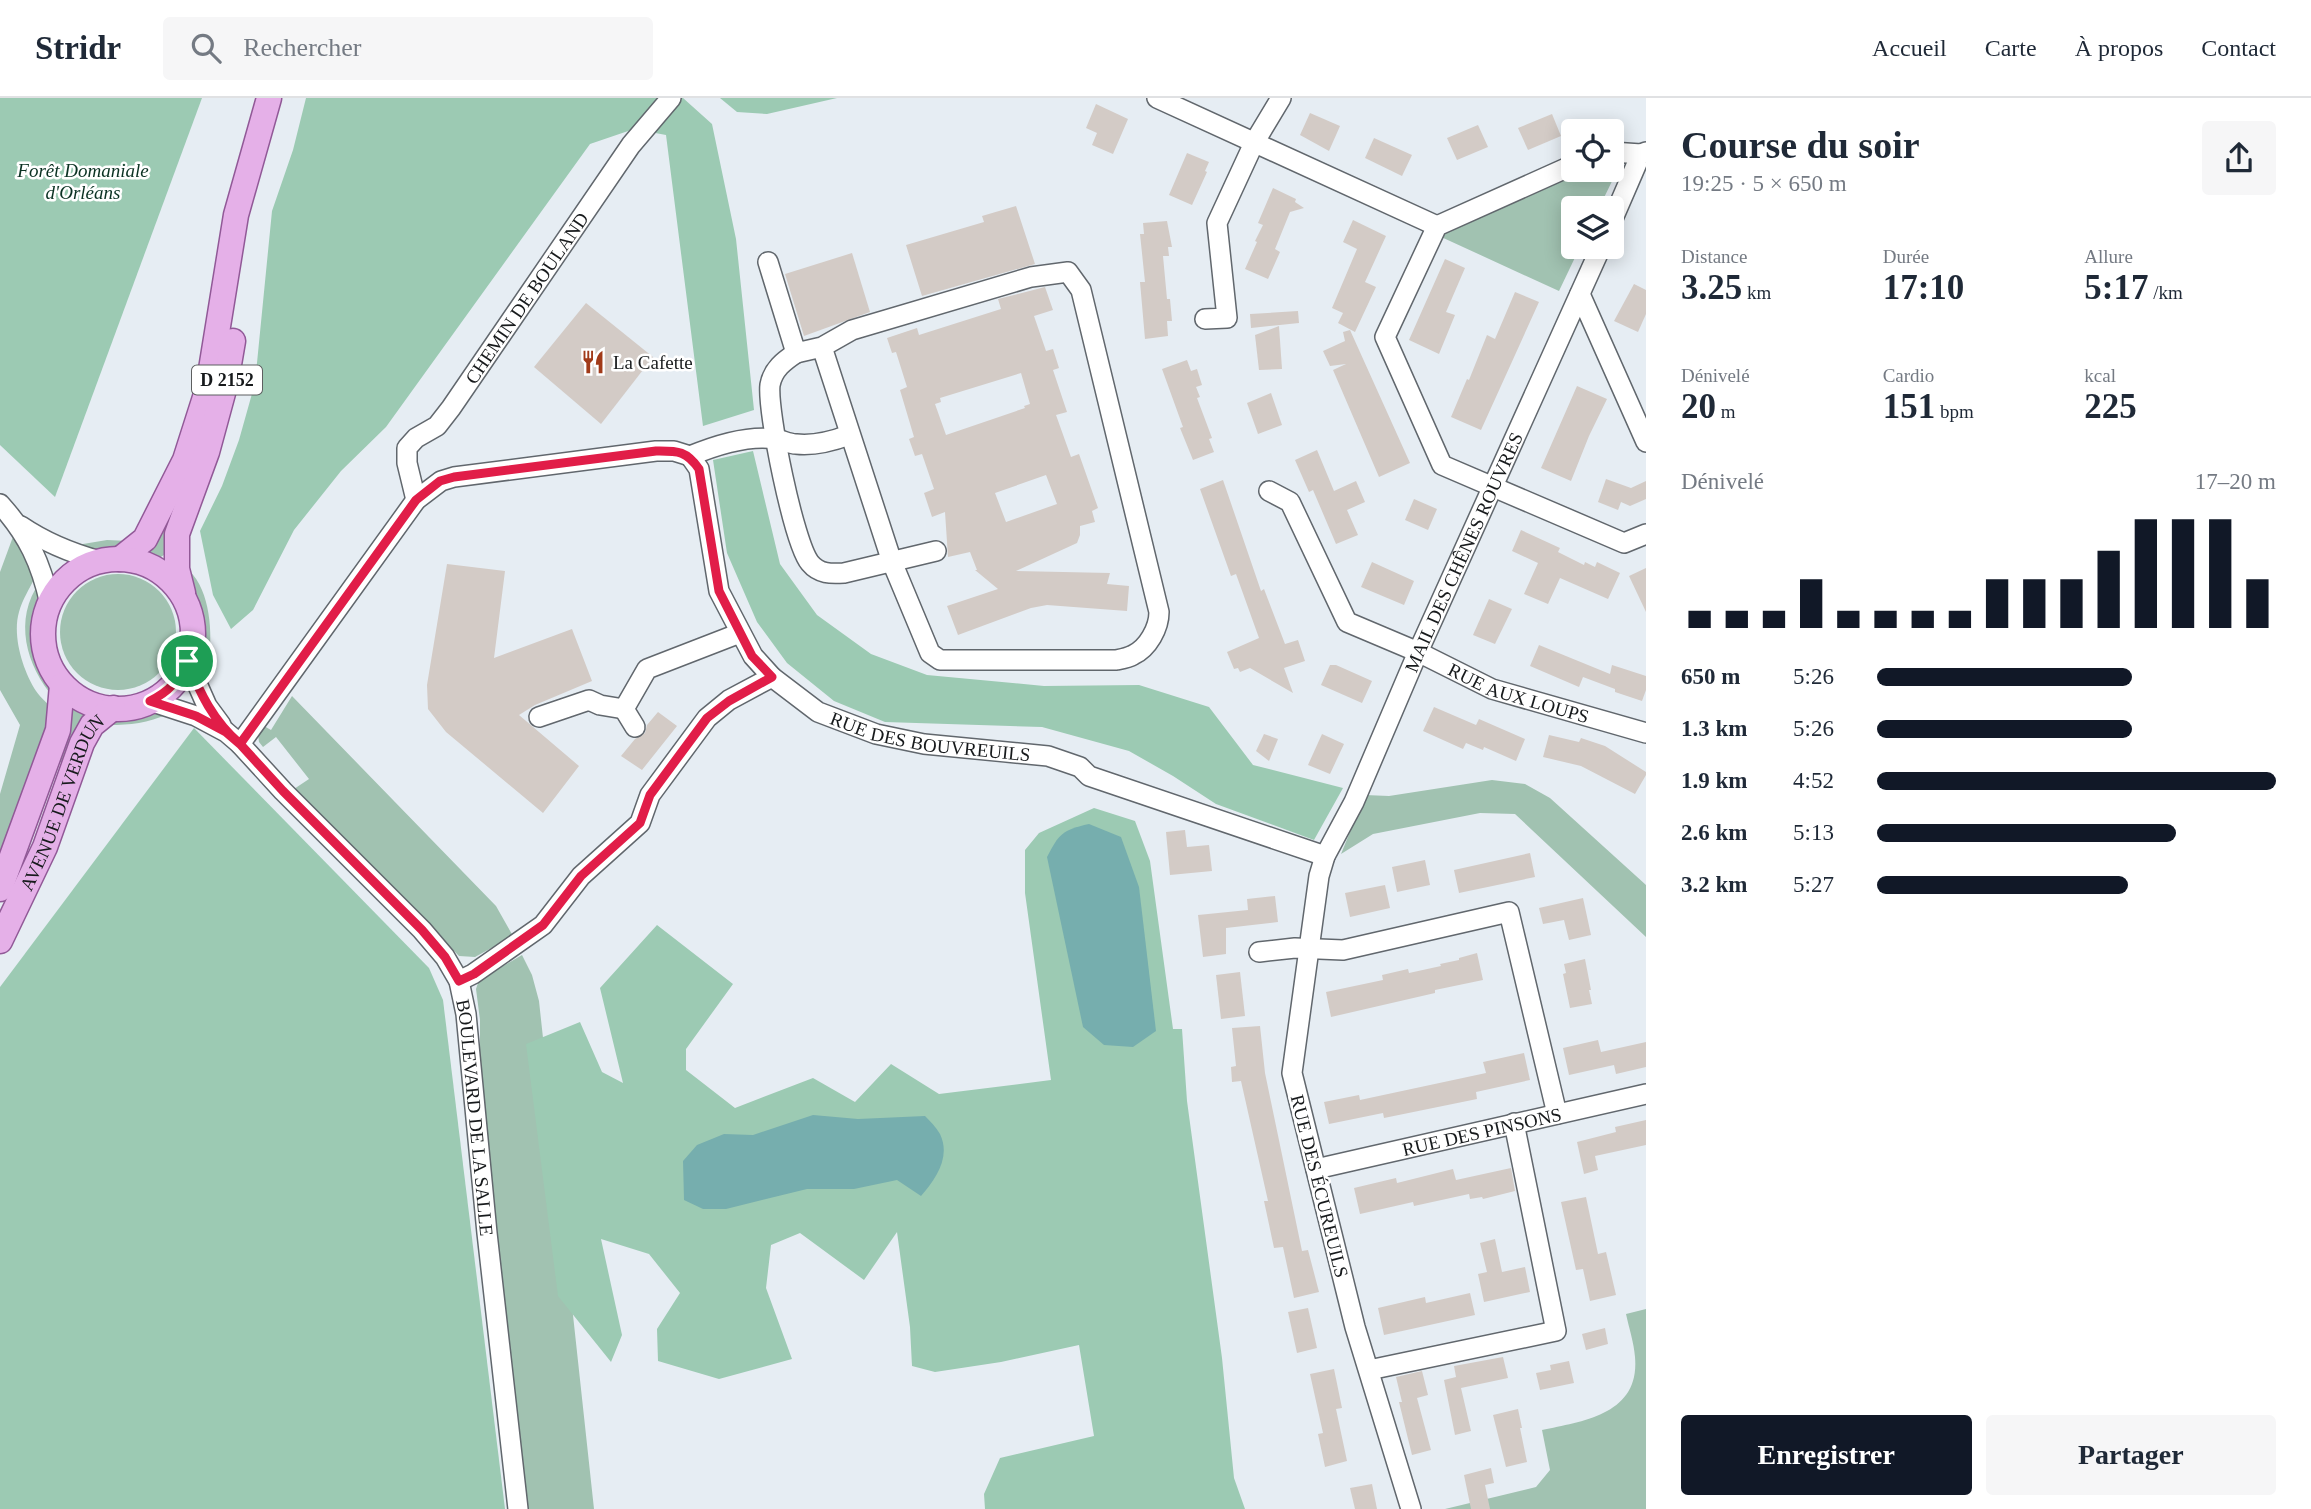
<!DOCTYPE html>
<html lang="fr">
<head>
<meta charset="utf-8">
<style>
	body { margin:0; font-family:Georgia,serif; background:#f6f6f7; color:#1f2937; height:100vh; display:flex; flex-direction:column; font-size:26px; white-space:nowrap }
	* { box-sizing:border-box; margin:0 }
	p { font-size:23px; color:#747a83 }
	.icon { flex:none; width:38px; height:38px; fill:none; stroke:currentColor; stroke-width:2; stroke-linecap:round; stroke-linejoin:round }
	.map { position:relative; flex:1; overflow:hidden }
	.side { display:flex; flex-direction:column; background:#fff; width:665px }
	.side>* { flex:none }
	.fabs { position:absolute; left:1561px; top:21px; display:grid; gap:14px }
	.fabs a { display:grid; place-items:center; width:63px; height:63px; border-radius:7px; background:#fff; box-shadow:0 4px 18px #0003; font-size:35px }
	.pin { position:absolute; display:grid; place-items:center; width:60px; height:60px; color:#fff; margin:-30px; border:4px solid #fff; border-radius:50%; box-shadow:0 2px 7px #0007 }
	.round { display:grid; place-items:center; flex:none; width:74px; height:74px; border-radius:7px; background:#f6f6f7 }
	.headline { display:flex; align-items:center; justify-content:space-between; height:119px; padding:0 35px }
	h1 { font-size:38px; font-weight:800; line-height:52px }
	.figures { display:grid; grid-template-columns:repeat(3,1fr); gap:10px; height:119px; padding:7px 35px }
	.figures div { display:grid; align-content:center }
	.figures b { font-size:35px; font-weight:800 }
	.figures small { font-size:19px; font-weight:400 }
	.figures p { font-size:19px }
	.chart { height:196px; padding:14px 35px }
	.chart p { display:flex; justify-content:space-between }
	.chart svg { width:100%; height:126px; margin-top:7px; stroke:#111827; stroke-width:6 }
	.action { display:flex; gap:14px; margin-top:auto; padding:14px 35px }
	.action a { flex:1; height:80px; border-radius:7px; background:#111827; color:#fff; font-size:28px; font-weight:800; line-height:80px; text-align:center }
	.action a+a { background:#f6f6f7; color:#1f2937 }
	ul { padding:0 35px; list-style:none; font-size:23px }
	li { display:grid; grid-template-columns:112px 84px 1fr; align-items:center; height:52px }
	li i { height:18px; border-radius:9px; background:#111827 }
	header { display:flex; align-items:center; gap:42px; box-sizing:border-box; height:98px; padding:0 35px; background:#fff; border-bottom:2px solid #e0e1e3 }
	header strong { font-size:33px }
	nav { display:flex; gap:38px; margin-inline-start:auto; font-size:24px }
	.search { width:490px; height:63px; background:#f6f6f7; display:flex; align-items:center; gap:18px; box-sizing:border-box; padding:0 24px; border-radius:7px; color:#747a83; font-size:26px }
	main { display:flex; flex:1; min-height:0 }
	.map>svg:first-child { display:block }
</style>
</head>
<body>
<header>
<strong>Stridr</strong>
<div class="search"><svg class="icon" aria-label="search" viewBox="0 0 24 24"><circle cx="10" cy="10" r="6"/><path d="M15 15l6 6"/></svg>Rechercher</div>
<nav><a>Accueil</a><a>Carte</a><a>À propos</a><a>Contact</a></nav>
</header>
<main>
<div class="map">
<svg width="1646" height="1411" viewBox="0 0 1646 1411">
	<rect width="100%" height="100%" fill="#e6edf3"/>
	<g fill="#a1c2b1">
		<path d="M1612 68 1615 77 1599 110H1573V149H1580L1559 193 1439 138 1582 72H1612Z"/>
		<path d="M178 406 164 457 159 460 141 451Z"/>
		<path d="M14 436 35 479C30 490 22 502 19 514 12 538 23 573 36 593 41 601 50 606 53 614L0 768V696L20 627 0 592V474Z"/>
		<path d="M107 442 129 443C107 456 101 456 77 447Z"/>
		<path d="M180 466C207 480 212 523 210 551 210 559 205 569 203 577 193 558 202 539 199 518 196 501 186 483 180 466Z"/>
		<circle cx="118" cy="534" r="58"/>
		<path d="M40 484C40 489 42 496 41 501 40 517 34 530 37 546 40 565 53 581 54 600 26 568 13 521 40 484Z"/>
		<path d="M292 598 496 808 513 838 475 859 459 858 294 691 309 681 276 639 263 649 259 644 258 637 264 628 271 632Z"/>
		<path d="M73 604 91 611 64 666 54 661 68 606Z"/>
		<path d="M153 612 168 616C148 625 130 627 109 627L116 619Z"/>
		<path d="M1492 682 1525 686 1550 700 1646 787V839L1515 716 1480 715 1373 736 1341 756 1365 697 1389 698Z"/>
		<path d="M522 857 532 877 539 903 594 1411H528L480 978V922L476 891 479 882Z"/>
		<path d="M1646 1211V1411H1445L1536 1389 1550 1372 1542 1332C1584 1323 1640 1316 1635 1259 1634 1245 1629 1230 1626 1216Z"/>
	</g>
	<g fill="#9ccab3">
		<path d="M0 0H202L55 399 0 347Z"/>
		<path d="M306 0H683L712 26 736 141 754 312 703 328 666 37 634 31 590 46 386 329 341 373 294 432 253 512 231 531 213 497 200 433 222 388 239 342 255 285 272 113 293 52Z"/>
		<path d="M720 0H837L767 16 737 14Z"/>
		<path d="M753 353 780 466 817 517 871 556 927 577 1044 588 1139 587 1209 609 1253 667 1343 690 1314 742 1216 706 1173 678 1129 653 1042 629 885 624 834 603 787 565 757 524 727 455 713 362Z"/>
		<path d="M194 630 429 870 443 902 505 1411H0V889Z"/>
		<path d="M1094 710 1135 723 1150 763 1173 931H1182L1187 1003 1222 1260 1234 1380 1245 1411H985L984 1396 1000 1360 1094 1338 1079 1247 1001 1264 935 1274 912 1268 910 1229 897 1134 864 1182 800 1135 771 1147 766 1190 792 1261 719 1281 658 1263 657 1231 680 1195 649 1156 601 1141 622 1237 611 1264 558 1198 526 946 580 924 602 974 623 985 600 890 657 827 733 886 686 951V972L735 1010 813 980 855 1004 891 966 939 996 1051 982 1025 795V752L1039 735Z"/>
	</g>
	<g fill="#76aeae">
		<path d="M1089 726 1121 739 1139 789 1156 933 1133 949 1104 947 1083 929 1047 759C1059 736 1062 732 1089 726Z"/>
		<path d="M813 1017 858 1021 925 1018C930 1023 936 1029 940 1036 951 1059 936 1081 921 1098L897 1082 854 1091H807L726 1111H703L684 1102 683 1063 697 1047 724 1036 753 1037Z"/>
	</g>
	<g fill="#d3cbc6" fill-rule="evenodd">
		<path d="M1096 6 1128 21 1113 56 1092 47 1097 35 1086 30Z"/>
		<path d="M1310 15 1340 28 1329 53 1300 37Z"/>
		<path d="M1552 16 1561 38 1528 52 1518 30Z"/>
		<path d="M1478 27 1488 49 1457 62 1447 40Z"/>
		<path d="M1374 40 1412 57 1402 78 1365 60Z"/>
		<path d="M1187 55 1209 64 1205 73 1207 74 1192 107 1169 97Z"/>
		<path d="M1273 90 1296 101 1295 104 1304 110 1290 114 1275 151 1280 154 1268 181 1245 171 1257 144 1255 143 1263 127 1258 125Z"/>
		<path d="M1016 108 1035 166 922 198 906 147 984 124 982 118Z"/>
		<path d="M1353 122 1386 138 1365 184 1376 189 1355 234 1338 225 1343 215 1332 210 1357 151 1343 144Z"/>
		<path d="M1167 123 1172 149H1168L1169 158H1163L1167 201H1170L1172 223H1167L1168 238 1145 241 1140 184H1145L1140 136H1144L1143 125Z"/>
		<path d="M852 155 870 214 804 238 785 176Z"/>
		<path d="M1445 161 1465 170 1446 214 1455 217 1439 256 1409 242Z"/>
		<path d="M1634 186 1646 192V216L1638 234 1614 223Z"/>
		<path d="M1045 189 1053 212 1034 218 1046 253 1053 251 1059 270 1053 272 1067 314 1056 317 1071 359 1079 356 1098 410 1092 413 1095 424 1080 428V437L1077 445 1016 473 1110 475 1107 486 1129 488 1127 513 1047 507 1031 510 958 537 947 508 998 491 975 472H977L970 454 948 459 945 414 932 419 924 395 934 391 922 356 915 358 909 341 914 339 900 292 907 289 896 254 892 255 887 240 917 230 919 237 1001 211 998 201ZM1021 275 1030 306 1024 308 1025 310 946 337 935 306 941 304 940 300ZM1046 377 1057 406 1006 424 995 395Z"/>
		<path d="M1515 194 1539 204 1481 332 1451 319 1467 281 1469 282 1487 237 1495 241Z"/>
		<path d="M586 205 653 259 601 326 534 269Z"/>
		<path d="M1298 213 1299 225 1251 230 1250 216Z"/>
		<path d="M1279 228 1282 271 1259 272 1255 237Z"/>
		<path d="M1350 232 1410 365 1379 379 1333 272 1346 266 1330 268 1323 253 1345 243 1343 234Z"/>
		<path d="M1187 262 1191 273 1197 271 1202 287 1196 289 1200 299 1197 300 1212 340 1209 341 1214 354 1193 362 1180 330 1183 329 1162 271Z"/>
		<path d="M1577 288 1607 301 1589 338 1571 383 1541 370Z"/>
		<path d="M1271 295 1282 327 1258 336 1247 305Z"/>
		<path d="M1317 352 1334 393 1356 383 1365 404 1347 412 1358 437 1336 446 1313 392 1309 394 1295 362Z"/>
		<path d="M1606 381 1631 390 1646 383V401L1630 408 1621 404 1618 412 1598 404Z"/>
		<path d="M1223 382 1261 493 1264 491 1285 546 1298 542 1305 563 1284 570 1293 595 1250 570 1240 574 1238 570 1234 571 1227 554 1259 540 1236 476 1231 478 1200 391Z"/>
		<path d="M1414 401 1437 411 1428 432 1405 422Z"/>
		<path d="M1521 432 1560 450 1558 454 1584 467 1585 464 1595 469 1597 464 1620 475 1608 501 1560 480 1548 506 1524 496 1538 465 1512 453Z"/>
		<path d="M1372 464 1414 483 1404 507 1361 489Z"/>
		<path d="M447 466 505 473 494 560 572 531 592 583 535 607 519 617 579 668 543 715 446 634 428 611 427 587Z"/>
		<path d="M1646 470V514L1629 478Z"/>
		<path d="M1489 501 1512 511 1495 546 1473 537Z"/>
		<path d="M1539 547 1610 576 1612 567 1646 578V592L1642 603 1615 594V591L1583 579 1579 589 1530 568Z"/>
		<path d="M1330 567H1336L1372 583 1362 605 1321 587Z"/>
		<path d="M1434 609 1476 627 1479 621 1525 641 1516 663 1484 649 1483 652 1466 645 1463 651 1423 633Z"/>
		<path d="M658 614 677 628 642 672 621 658 635 641 645 635 647 627Z"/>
		<path d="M1264 636 1278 641 1269 663 1256 653Z"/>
		<path d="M1322 636 1344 646 1330 676 1308 667Z"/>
		<path d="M1549 637 1579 644 1581 640 1605 648 1646 674V677L1635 696 1581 668 1543 659Z"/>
		<path d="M1185 732 1187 749 1209 747 1212 773 1170 777 1166 734Z"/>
		<path d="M1530 755 1535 779 1459 795 1454 772Z"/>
		<path d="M1425 762 1430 787 1397 794 1392 769Z"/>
		<path d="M1385 787 1390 810 1350 819 1345 795Z"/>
		<path d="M1275 798 1278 824 1226 830V856L1203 859 1198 817 1248 812 1247 801Z"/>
		<path d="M1583 800 1591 837 1569 842 1564 822 1543 826 1539 810Z"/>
		<path d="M1477 855 1483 882 1435 892V895L1331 919 1326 894 1383 882 1382 877 1408 871 1409 875 1441 868 1440 866 1459 862V860Z"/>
		<path d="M1585 861 1591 892H1589L1592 906 1570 910 1563 876 1566 875 1564 866Z"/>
		<path d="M1240 874 1245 918 1221 921 1216 877Z"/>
		<path d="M1260 928 1265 975 1302 1153 1308 1152 1319 1194 1294 1200 1283 1149 1274 1150 1264 1103H1268L1241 983 1232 984 1231 969 1236 968 1232 930Z"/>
		<path d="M1598 942 1601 954 1646 944V969L1616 976 1614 967 1569 977 1563 950Z"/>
		<path d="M1524 955 1530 982 1476 994 1477 1001 1384 1020 1383 1015 1329 1026 1324 1004 1359 997 1360 1002 1486 975 1483 964Z"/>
		<path d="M1646 1022V1047L1595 1058 1598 1072 1584 1076 1577 1044 1616 1034 1615 1029Z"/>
		<path d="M1511 1070 1515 1093 1483 1101 1482 1099 1470 1101 1469 1096 1414 1108 1413 1104 1360 1116 1354 1090 1396 1080 1397 1085 1453 1071 1456 1082Z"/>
		<path d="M1586 1099 1598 1156 1606 1154 1616 1197 1590 1203 1583 1171 1576 1172 1561 1104Z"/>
		<path d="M1495 1141 1502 1174 1525 1169 1530 1194 1484 1204 1478 1176 1487 1174 1480 1145Z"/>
		<path d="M1470 1195 1475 1217 1384 1237 1378 1210 1425 1199 1426 1205Z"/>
		<path d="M1308 1210 1317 1250 1297 1255 1288 1214Z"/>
		<path d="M1605 1230 1608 1246 1586 1252 1582 1236Z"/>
		<path d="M1503 1259 1508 1280 1461 1290 1471 1333 1455 1337 1444 1282 1456 1279 1454 1268Z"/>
		<path d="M1569 1263 1574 1285 1540 1292 1536 1275 1551 1272 1550 1267Z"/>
		<path d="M1334 1271 1342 1310 1336 1311 1347 1363 1325 1369 1318 1336 1323 1335 1310 1276Z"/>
		<path d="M1422 1273 1428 1297 1417 1300 1431 1352 1412 1357 1399 1304H1402L1396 1279Z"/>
		<path d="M1518 1311 1522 1330H1520L1527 1364 1506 1369 1493 1317Z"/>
		<path d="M1491 1370 1494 1385 1485 1387 1490 1411H1471L1464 1377Z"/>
		<path d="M1372 1386 1377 1411H1355L1350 1390Z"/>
	</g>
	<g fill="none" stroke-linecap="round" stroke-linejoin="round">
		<g stroke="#61676d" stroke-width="22">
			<g id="minor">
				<path d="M1157 0 1437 128"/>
				<path d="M1612 54 1641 56"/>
				<path d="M1573 67 1437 128 1385 239 1442 367 1624 445 1646 436"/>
				<path d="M1612 123 1641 56 1646 54"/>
				<path d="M768 164 796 255 822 249 852 232 1031 179 1068 174 1081 192 1159 514C1159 530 1148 550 1133 557 1128 560 1121 561 1116 562H940L930 555 892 464 822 249"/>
				<path d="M1580 196 1646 344"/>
				<path d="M1205 221 1227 220 1217 125 1254 45 1281 0"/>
				<path d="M796 255C784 263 773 271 770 287 767 313 794 446 810 465 819 476 831 476 844 475L936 453"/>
				<path id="s1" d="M690 358 699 371 719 493 753 558 772 579 818 614 876 636 924 646 1048 658 1080 669 1089 678 1325 758"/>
				<path d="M690 358C714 348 748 337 775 341 782 342 789 346 796 346 814 348 833 343 849 337"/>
				<path id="s2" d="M1269 393 1290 404 1347 524 1418 554 1492 591 1646 635"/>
				<path id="s3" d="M416 402 407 365V350L416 340 437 328 451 310 631 47 671 0"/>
				<path d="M0 406C28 437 41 465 50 506"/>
				<path d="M21 428C46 445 71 455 100 463"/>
				<path d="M187 563 207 608 221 627"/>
				<path id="s4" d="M150 603 196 618 226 634 240 646 283 693 422 832 445 859 459 883 466 916 487 1135 518 1411"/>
				<path d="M539 619 589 602 600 607 624 611"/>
				<path d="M635 629 624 611 647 571 740 535"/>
				<path d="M240 646 416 402 441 383 454 379 656 353H674L690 358"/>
				<path d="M1259 854 1295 850 1343 852 1509 814 1557 1016"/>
				<path d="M459 883 473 876 543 827 581 778 640 725 650 697 707 620 729 602 772 579"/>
				<path id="s5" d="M1316 1071 1646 996"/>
				<path d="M1369 1272 1556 1233 1514 1025"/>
				<path id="s6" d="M1411 1411 1355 1229 1292 975 1319 778 1325 758 1354 704 1418 554 1601 149"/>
			</g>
		</g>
		<g stroke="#915997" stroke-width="27">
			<g id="major">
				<path d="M120 461 145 441 185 362 208 290 236 117 269 0"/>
				<circle cx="118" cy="536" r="75"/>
				<path d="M183 495 177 471V436L207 354 226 284 233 243"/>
				<path d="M0 791 58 632 62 587"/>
				<path id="s7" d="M0 843 45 749 82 645 92 627 113 610"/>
			</g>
		</g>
		<use href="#minor" stroke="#fff" stroke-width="19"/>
		<use href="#major" stroke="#e5b0e8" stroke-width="24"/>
	</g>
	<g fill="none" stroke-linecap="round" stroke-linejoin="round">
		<g stroke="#fff" stroke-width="14">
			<path id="route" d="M187 563C181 581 167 595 150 603L196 618 226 634 240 646 283 693 422 832 445 859 459 883 474 876 543 827 581 778 640 725 650 697 707 620 729 603 772 579 752 558 719 493 699 371C686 352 677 353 656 353L454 379 440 383 416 402 240 646C213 623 200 595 187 563"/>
		</g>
		<use href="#route" stroke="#e11d48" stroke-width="9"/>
	</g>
	<defs>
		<g id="restaurant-bare" transform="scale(1.89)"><path d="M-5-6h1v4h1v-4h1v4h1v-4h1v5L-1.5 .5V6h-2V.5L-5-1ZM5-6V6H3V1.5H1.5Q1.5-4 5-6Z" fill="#a13a19" stroke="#fff" stroke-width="2.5" paint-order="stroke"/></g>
	</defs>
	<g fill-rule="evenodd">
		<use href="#restaurant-bare" x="593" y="264"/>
	</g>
	<g text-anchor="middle" stroke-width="5" stroke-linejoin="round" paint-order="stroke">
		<rect fill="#fff" stroke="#5d5f60" stroke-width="2" x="192" y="267.5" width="70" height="29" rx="5"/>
		<g font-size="18" font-weight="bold" fill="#171a1c">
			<text x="227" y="288">D 2152</text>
		</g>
		<g font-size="19" font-style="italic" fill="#0b3223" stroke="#fff">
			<text x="83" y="79">Forêt Domaniale<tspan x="83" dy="22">d'Orléans</tspan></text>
		</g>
		<g font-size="19" fill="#171a1c" stroke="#fff">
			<text dy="7" stroke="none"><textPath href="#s3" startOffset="247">CHEMIN DE BOULAND</textPath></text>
			<text dy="7" stroke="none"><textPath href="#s6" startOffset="1006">MAIL DES CHÊNES ROUVRES</textPath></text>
			<text dy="7" stroke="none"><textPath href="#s2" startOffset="343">RUE AUX LOUPS</textPath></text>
			<text dy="7" stroke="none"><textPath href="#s1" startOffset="415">RUE DES BOUVREUILS</textPath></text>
			<text dy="7" stroke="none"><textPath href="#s7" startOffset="152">AVENUE DE VERDUN</textPath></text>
			<text dy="7" stroke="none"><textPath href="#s4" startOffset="562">BOULEVARD DE LA SALLE</textPath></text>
			<text dy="7" stroke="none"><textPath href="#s5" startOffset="170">RUE DES PINSONS</textPath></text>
			<text transform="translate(1320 1088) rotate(76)" y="7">RUE DES ÉCUREUILS</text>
		</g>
		<g font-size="19" fill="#171a1c" stroke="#fff" text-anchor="start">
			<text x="613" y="271">La Cafette</text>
		</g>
	</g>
</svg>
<div class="fabs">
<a><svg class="icon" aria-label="locate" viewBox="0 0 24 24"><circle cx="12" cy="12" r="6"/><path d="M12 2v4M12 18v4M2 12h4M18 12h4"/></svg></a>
<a><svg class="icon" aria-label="layers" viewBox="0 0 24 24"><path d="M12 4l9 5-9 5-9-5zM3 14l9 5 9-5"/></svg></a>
</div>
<div class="pin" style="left:187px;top:563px;background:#1e9e55"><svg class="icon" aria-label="arrive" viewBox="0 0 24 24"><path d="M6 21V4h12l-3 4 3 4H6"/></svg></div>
</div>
<section class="side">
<div class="headline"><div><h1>Course du soir</h1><p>19:25 · 5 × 650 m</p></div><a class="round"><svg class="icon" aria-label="share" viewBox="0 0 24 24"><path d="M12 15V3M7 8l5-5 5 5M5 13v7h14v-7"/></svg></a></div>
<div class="figures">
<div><p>Distance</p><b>3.25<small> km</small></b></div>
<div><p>Durée</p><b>17:10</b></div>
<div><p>Allure</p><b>5:17<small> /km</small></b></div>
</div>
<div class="figures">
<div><p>Dénivelé</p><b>20<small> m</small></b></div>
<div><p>Cardio</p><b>151<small> bpm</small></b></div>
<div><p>kcal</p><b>225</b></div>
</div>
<div class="chart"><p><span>Dénivelé</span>17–20 m</p>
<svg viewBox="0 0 160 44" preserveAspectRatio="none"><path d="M5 44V38M15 44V38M25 44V38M35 44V27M45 44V38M55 44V38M65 44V38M75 44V38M85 44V27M95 44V27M105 44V27M115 44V17M125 44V6M135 44V6M145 44V6M155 44V27"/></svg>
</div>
<ul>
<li><b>650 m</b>5:26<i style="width:64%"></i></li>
<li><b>1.3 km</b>5:26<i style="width:64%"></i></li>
<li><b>1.9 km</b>4:52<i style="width:100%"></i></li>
<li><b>2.6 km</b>5:13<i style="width:75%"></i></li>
<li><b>3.2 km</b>5:27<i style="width:63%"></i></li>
</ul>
<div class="action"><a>Enregistrer</a><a>Partager</a></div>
</section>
</main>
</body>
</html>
